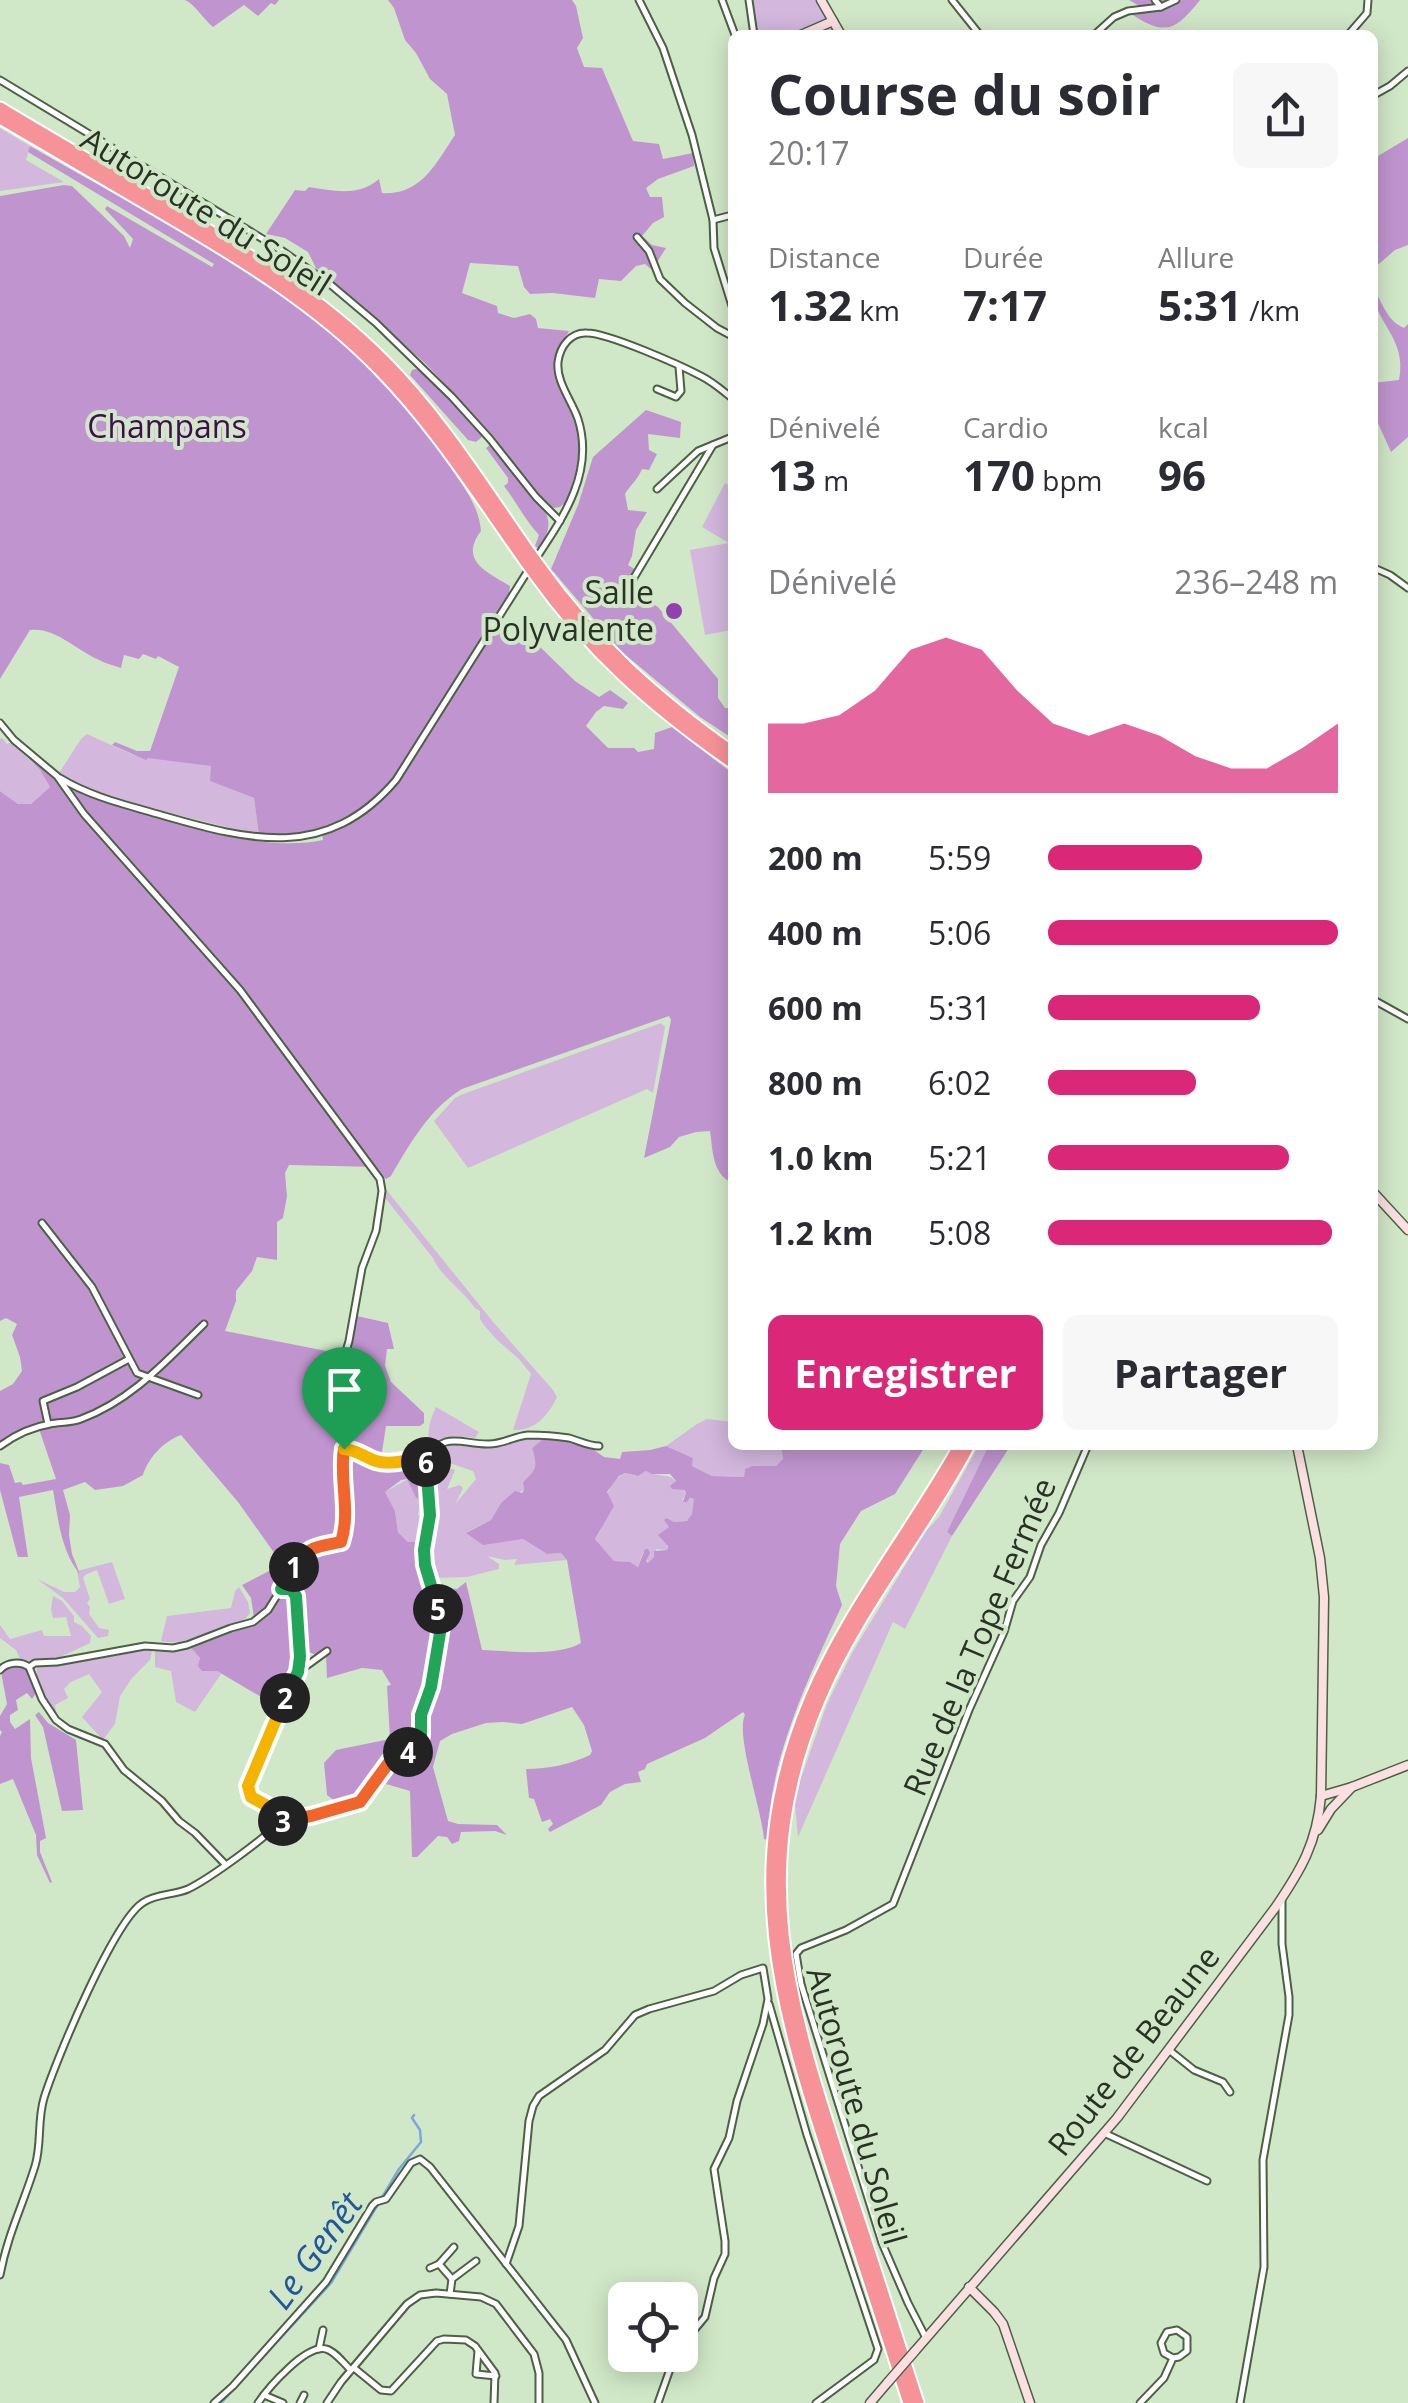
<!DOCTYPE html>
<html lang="fr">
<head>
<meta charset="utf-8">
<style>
	body { margin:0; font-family:"Open Sans",sans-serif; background:#f7f7f7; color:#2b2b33; height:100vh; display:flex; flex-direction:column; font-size:38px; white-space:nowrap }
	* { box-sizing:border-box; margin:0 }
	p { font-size:32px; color:#7c7c81 }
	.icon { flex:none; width:55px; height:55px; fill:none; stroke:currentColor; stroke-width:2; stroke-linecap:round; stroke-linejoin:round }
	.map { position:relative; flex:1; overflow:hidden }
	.panel { position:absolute; left:728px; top:30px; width:650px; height:1420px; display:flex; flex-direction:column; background:#fff; border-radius:15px; box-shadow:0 5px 25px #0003 }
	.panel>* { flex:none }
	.tools { position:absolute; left:608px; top:2282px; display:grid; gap:20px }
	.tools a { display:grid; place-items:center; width:90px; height:90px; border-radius:15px; background:#fff; box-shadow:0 5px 25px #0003; font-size:50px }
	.pin { position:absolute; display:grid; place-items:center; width:85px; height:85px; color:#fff; margin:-102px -42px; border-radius:50% 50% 50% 0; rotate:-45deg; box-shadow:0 0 10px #0007 }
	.pin .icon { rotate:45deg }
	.km { position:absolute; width:50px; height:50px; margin:-25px; border-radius:50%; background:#222; color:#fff; font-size:28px; line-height:50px; text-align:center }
	.round { display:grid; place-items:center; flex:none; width:105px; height:105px; border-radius:15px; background:#f7f7f7 }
	.headline { display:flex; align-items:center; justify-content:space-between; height:170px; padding:0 40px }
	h1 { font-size:55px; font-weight:700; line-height:75px }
	.figures { display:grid; grid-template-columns:repeat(3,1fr); gap:15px; height:170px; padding:10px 40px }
	.figures div { display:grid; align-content:center }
	.figures b { font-size:42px; font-weight:700 }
	.figures small { font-size:28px; font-weight:400 }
	.figures p { font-size:28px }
	.chart { height:280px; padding:20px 40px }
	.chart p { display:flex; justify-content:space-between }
	.chart svg { width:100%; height:180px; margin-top:10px; fill:#db2777; opacity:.7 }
	.action { display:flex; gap:20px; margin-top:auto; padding:20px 40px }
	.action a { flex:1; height:115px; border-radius:15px; background:#db2777; color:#fff; font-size:40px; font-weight:700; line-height:115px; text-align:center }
	.action a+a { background:#f7f7f7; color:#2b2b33 }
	ul { padding:0 40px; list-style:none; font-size:32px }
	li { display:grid; grid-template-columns:160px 120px 1fr; align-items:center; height:75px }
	li i { height:25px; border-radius:12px; background:#db2777 }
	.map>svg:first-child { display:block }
</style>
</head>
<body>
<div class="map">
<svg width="1408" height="2403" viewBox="0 0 1408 2403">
	<rect width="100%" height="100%" fill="#d1e8c8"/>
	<g fill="#d3b7dd">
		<path d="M749 0H817L835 35H754Z"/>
		<path d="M0 128 30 146 26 160 64 182 0 191Z"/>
		<path d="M725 483 732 487V630L705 635 690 550 729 543 702 527Z"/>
		<path d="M87 734 131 754 212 766 211 781 254 798 259 835 130 803 80 787 59 773 81 739Z"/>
		<path d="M2 738 7 744 11 742 40 770 50 787 31 804H18L0 791V739Z"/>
		<path d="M661 1023 665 1027 653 1093 647 1089 468 1168 434 1121 455 1098 463 1094Z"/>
		<path d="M384 1187 494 1323 553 1390 557 1397C548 1416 535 1431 513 1430L531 1374 519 1359 497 1340 484 1325 480 1319V1311L475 1308C463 1290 441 1277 433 1258L386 1199 383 1198Z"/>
		<path d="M436 1407 479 1432 475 1438C452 1435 448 1434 429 1450 427 1434 429 1421 436 1407Z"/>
		<path d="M707 1419 732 1422V1445H781L783 1460 776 1466H752L745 1469 744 1477 712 1476 692 1466 693 1458 666 1446 697 1424Z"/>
		<path d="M524 1438 543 1439 532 1448C537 1466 538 1468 523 1482L524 1490 501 1503 491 1520 467 1532 483 1544 523 1539 547 1554 561 1553 567 1560 514 1565 517 1559 505 1560 487 1556 499 1564V1569L467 1577 433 1578 427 1560 433 1523 430 1461 455 1470 447 1489 460 1485 463 1488 456 1503 476 1479 473 1471 432 1457C455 1435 466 1449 493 1447 503 1446 514 1441 524 1438Z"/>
		<path d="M979 1445H989L947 1532 952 1536 905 1629 893 1622 798 1837 795 1805 801 1778 827 1704 852 1653 926 1531 939 1517Z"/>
		<path d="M646 1471C670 1482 666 1466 686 1494L682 1500 695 1498 693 1514 687 1521 674 1522 669 1527 667 1550 656 1549 655 1557 648 1563 643 1552 638 1567 630 1562 614 1561 595 1539C613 1517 595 1491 625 1473L637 1476Z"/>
		<path d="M408 1479 416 1498 421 1500 418 1515 427 1523 423 1542H408L398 1532 395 1511 385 1492Z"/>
		<path d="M112 1562 125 1599 109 1604 97 1570 85 1575 83 1578 90 1599 87 1603 90 1607 89 1614 99 1628 109 1630 108 1636 98 1638 63 1598 37 1579 64 1592H75L80 1587 77 1571Z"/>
		<path d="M239 1587 248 1602 250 1613 246 1618C227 1628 181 1647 161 1641L167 1616 231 1608 235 1591Z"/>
		<path d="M53 1596 62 1601 74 1616V1622L82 1626 91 1636 90 1643 56 1659 21 1661 16 1650 0 1638V1625L10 1639 42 1630 44 1636H71L66 1617 53 1618 51 1609Z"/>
		<path d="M145 1648 152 1651 150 1660 132 1678 120 1696 115 1724 103 1740 82 1717 102 1692 89 1674 71 1682 64 1689 68 1698 55 1705 57 1717C45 1704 35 1684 37 1666Z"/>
		<path d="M191 1648 200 1658 221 1674 195 1712 176 1702 171 1671 155 1667V1649Z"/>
	</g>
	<g fill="#c095cf" fill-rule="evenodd">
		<path d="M185 0H279L275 5 271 3 258 16 244 5 213 27C203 19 196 5 185 0Z"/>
		<path d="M388 0H572L576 6 583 38 577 48 584 67 602 68 633 141 659 144 663 159 693 153 694 166 658 179 646 188 650 197H662L664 217 653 223 642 236 652 245 666 248 652 270 645 264 636 266 621 281 599 279 595 298 553 293 530 294 524 287 518 266 470 263 462 293 497 306 498 313 514 318 530 314 536 319 538 328 569 331 556 356V369L575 417 581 454 568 500 560 507 553 508 537 493 494 437 426 364 316 268 308 252 285 238 266 234 295 190 305 191 309 187C334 191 358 197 379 179L382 193C421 196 436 163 455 135L447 94 430 79 416 53 405 40 394 8Z"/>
		<path d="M1129 0H1164L1176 4 1181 0H1200C1175 32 1164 36 1130 13L1148 11Z"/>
		<path d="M1408 138V245L1395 250 1373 269V159Z"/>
		<path d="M30 146C181 233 350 312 448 463 462 485 479 505 481 531 459 560 486 572 510 586L509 594 396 774C357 820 319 836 259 835L254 798 210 781 211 766 148 758 146 760 112 745 115 742 137 751H150L179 667 158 656 156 659 143 654 139 659 124 655 121 668C113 665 104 663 97 659 75 649 55 627 30 630L0 679V196L64 185 72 186 124 236 130 248 133 239 105 209 107 206 212 267 214 264 28 152Z"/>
		<path d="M1373 287C1382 302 1387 321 1404 328L1408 324V437L1391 452 1373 412V383L1399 380C1408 337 1372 322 1373 287Z"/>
		<path d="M416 369 425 373 483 436 476 442 468 440 410 375 412 370Z"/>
		<path d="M646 410 681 422 680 438 648 434 649 450 657 454 649 470 642 469C637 481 631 484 625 494L628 510 647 512 636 530 632 556 628 565 636 570 631 582 643 597 658 607 718 679V698L725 708H732V738L700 717 622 652 551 569 578 505 593 457Z"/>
		<path d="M491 444 546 513C552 527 546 536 539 549L535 546 539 535C525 520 517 503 504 486L508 483V478L486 448Z"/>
		<path d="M499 620 506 624C514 645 515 643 537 644L575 681 599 697 610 690 628 703 623 709 604 706 596 712 586 726 608 748H634L638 752 654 749 655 733 672 727 732 773V1183C712 1173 713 1151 710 1131L696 1132 679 1137 670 1147 644 1158 671 1020 669 1016 462 1089C430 1108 409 1145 391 1176L386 1179 376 1167 289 1165 285 1173 287 1196 283 1218 277 1222V1260L257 1257 252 1271 236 1291V1301L225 1331 347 1355 357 1316 388 1323 394 1349H387L385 1366 391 1382 424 1413V1423L420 1426H386L380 1465 422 1460 426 1493 421 1500 416 1498 407 1479 401 1480 385 1492 395 1511 398 1532 408 1542H423L421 1559 428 1586 457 1589 466 1582 482 1650C510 1651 557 1657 581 1643L567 1560 561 1553 547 1554 523 1539 483 1545 466 1533 491 1520 501 1503 515 1491 522 1493 524 1490 523 1482C538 1468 537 1466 532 1448L543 1439 567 1440 594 1450 604 1457 620 1459 622 1452 650 1450 666 1446 693 1458 692 1466 712 1476 744 1477 745 1469 752 1466H776L783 1459 781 1445H926L895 1494 861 1511 840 1544 836 1586 842 1605C807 1682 771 1754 767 1840L764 1839C762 1811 735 1734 745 1715L743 1712 705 1738 647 1764 645 1769 638 1772 641 1782 625 1784 610 1792 601 1805 550 1832 548 1829 553 1824 550 1819 542 1822 534 1799 529 1798 526 1769C548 1769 571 1764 590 1755L592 1751 584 1725 572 1707 522 1724 503 1722 486 1723 452 1734 440 1741 433 1767 448 1821 458 1824 497 1825 507 1835 495 1831 461 1832 459 1841 452 1844 447 1837 438 1836 417 1857H412L410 1791 386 1784 370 1800 340 1805 327 1795 324 1763 336 1750 390 1739 387 1686 391 1685 382 1670 362 1668 327 1678 326 1655 323 1653 316 1655 304 1650 293 1574 286 1576 265 1609 254 1618 251 1598 242 1585 273 1569 280 1561 238 1502 181 1435C164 1441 148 1458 143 1475L123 1486 95 1490 85 1482 63 1490 70 1515 69 1535 72 1554 80 1574C61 1552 58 1518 53 1490L19 1497 28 1557H18L17 1554 0 1490V1463L9 1465 15 1483 21 1482 23 1485 56 1479 39 1429 21 1436 0 1449V1391L13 1384 22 1371 20 1357 12 1335 17 1324 6 1318 0 1321V791L18 804H31L50 787 40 770 9 738 68 786 81 793C149 814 252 855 323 840L322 834C360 821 385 798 409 766ZM646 1471 652 1474H670L676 1481 670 1486 672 1489 684 1490 686 1493 683 1502H687L690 1498 694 1499 692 1514 687 1521 674 1522 666 1518 664 1520 669 1527 658 1535 668 1546 667 1550 654 1551V1557L648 1563 646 1561 650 1553 648 1549H645L638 1567 630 1562 614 1561 595 1539 614 1506 607 1492 619 1476 625 1473 638 1476Z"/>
		<path d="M989 1445H1011L952 1536 947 1532Z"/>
		<path d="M287 1590 291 1594 293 1600 299 1647 294 1671 278 1707 217 1671H202L198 1666 200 1658 191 1648 259 1622 282 1592Z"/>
		<path d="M12 1665C31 1666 31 1677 36 1693L32 1699 27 1693 16 1700 18 1710 10 1715V1722L15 1729 30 1719 31 1758 46 1838 40 1841V1852L52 1882 50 1883 37 1855 36 1835 13 1779 0 1784V1736L2 1732 0 1730V1716L7 1704 1 1672 5 1667Z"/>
		<path d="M39 1712 48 1723 76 1740 83 1810 62 1811 43 1727 35 1715Z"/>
	</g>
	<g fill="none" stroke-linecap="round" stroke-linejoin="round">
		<path stroke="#7da6df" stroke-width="2.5" d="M221 2403 331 2283 399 2169 421 2142 420 2130 412 2118 414 2115"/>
		<g stroke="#4c6045" stroke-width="9">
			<g id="street">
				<path d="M639 0 663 48 692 135 713 220 714 248 732 306"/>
				<path d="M722 0 735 35"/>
				<path d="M749 0 754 35"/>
				<path d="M952 0 980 35"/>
				<path d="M1161 7 1176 0"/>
				<path d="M1094 35 1114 17 1128 11 1161 7 1155 0"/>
				<path d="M1348 35 1367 13 1368 0"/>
				<path d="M0 80 281 250 331 285 376 323 452 397 490 439 536 497 560 521"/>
				<path d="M1372 96 1390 86 1408 71"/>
				<path d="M713 220 732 215"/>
				<path d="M637 237 649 251 660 279 685 303 717 328 732 336"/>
				<path d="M657 389 676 397 681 391 679 367"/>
				<path d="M657 489 698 451 732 437"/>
				<path d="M535 560C563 518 595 472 578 419 572 401 556 382 558 362 560 346 571 332 587 333 608 333 680 365 701 376 713 382 723 391 732 398"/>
				<path d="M1372 567 1390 575 1408 588"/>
				<path d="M626 591 713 445"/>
				<path d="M0 723 14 740 57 776 84 814 240 990 380 1179 382 1191 376 1231 362 1268 349 1341 340 1371 344 1449 342 1465 347 1506 341 1541 315 1546 308 1550 291 1573 268 1610 253 1622 231 1628 187 1645 173 1648 145 1646 57 1662 35 1663 29 1667C21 1661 7 1662 0 1670"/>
				<path d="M60 778C91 797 127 805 161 815 251 841 327 861 396 780L529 569"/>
				<path d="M1372 999 1408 1019"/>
				<path d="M42 1223 92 1287 137 1373 198 1395"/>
				<path d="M48 1424 43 1401 77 1387 129 1359"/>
				<path d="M0 1446C15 1435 32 1427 50 1424 60 1422 71 1423 81 1419 132 1400 166 1361 204 1324"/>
				<path d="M344 1449C357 1450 364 1457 376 1461 391 1466 412 1459 427 1457"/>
				<path d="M29 1667 42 1699 56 1720 68 1729 105 1744 124 1770 162 1801 179 1821 195 1833 225 1864"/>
				<path d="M298 1672 327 1651"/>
				<path d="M280 1821 311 1816 360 1802 390 1761 408 1752 421 1736 422 1710 431 1687 441 1627 438 1610 425 1565 424 1550 430 1515 426 1461C443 1429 463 1445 489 1444 503 1444 515 1436 528 1435 541 1435 556 1436 569 1438 580 1441 588 1446 599 1446"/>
				<path d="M769 2004 807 2135 878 2349 874 2360 816 2403"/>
				<path d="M1169 2050 1194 2070 1223 2082 1230 2092"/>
				<path d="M1104 2133 1207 2181"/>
				<path d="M439 2264 452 2279"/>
				<path d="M506 2264 519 2226 529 2121 533 2106 539 2096 605 2050 635 2015 649 2009 714 1991 741 1975 763 1968 768 1999 763 2024 737 2101 729 2138 714 2169 725 2241V2254L714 2278 705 2317 680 2347"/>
				<path d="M430 2268 439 2264 454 2247"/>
				<path d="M0 2275C8 2233 23 2205 35 2166 42 2144 37 2121 44 2098 55 2062 115 1918 144 1902 156 1894 174 1895 188 1889 207 1880 268 1837 280 1821L275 1810 251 1797 247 1788 272 1726 298 1672 300 1644 296 1596 291 1589H282"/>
				<path d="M450 2294 452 2279 476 2261"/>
				<path d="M926 2338 908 2303 882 2243 801 1984 796 1954 801 1948 846 1930 893 1904 969 1710 1004 1632 1013 1601 1030 1577 1041 1545 1059 1513 1088 1445"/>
				<path d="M319 2349 323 2330"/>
				<path d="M478 2351 476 2374 496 2376"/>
				<path d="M354 2368 381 2390 391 2391 437 2341 444 2339 466 2340 475 2346 495 2373 494 2403"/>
				<path d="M264 2395 283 2403"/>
				<path d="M214 2403 233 2386 326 2282 372 2206 376 2202 386 2199 411 2163 420 2159 430 2167 566 2340 595 2403"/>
				<path d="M258 2403C268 2388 306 2344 326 2349 335 2351 344 2364 351 2370"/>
				<path d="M300 2403 304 2395"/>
				<path d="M327 2403 341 2382 407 2304 420 2295 436 2293 481 2297 496 2304 534 2354 539 2373V2403"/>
				<path d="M658 2403 675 2355"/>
				<path d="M1140 2403 1164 2378 1173 2358 1179 2357 1187 2351V2337L1177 2330 1167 2332 1161 2343 1164 2353 1173 2358"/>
				<path d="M1240 2403 1264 2267 1263 2160 1289 2015V1997L1282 1944V1898"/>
			</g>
		</g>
		<g stroke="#4c6045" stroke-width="11">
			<g id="secondary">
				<path d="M821 0 841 35"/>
				<path d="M801 35 833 21"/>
				<path d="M1372 1191 1408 1230"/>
				<path d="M1321 1796 1352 1787 1408 1765"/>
				<path d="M1318 1830 1331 1809 1352 1787"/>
				<path d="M969 2287 994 2312 1003 2324 1030 2403"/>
				<path d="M915 2351 1117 2118 1275 1908C1301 1870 1317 1843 1321 1796L1324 1597 1320 1558 1297 1445"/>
				<path d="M870 2403 888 2382"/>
			</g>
		</g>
		<g stroke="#fff" stroke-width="15">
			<g id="highway">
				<path d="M0 108C55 141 110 173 165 205 243 250 319 296 383 360 441 418 484 488 531 555"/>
				<path d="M0 118C55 150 110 182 164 214 241 259 317 305 379 369 436 427 479 496 526 562"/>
				<path d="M539 566C594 643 656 698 732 752"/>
				<path d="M534 573C590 652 654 708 732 762"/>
				<path d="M909 2403C884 2326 859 2249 834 2172 780 2006 738 1871 810 1700 848 1609 912 1531 960 1445"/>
				<path d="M918 2403C893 2326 869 2249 843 2172 789 2004 746 1872 819 1700 857 1609 923 1532 969 1445"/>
			</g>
		</g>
		<use href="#street" stroke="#fff" stroke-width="5"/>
		<use href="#secondary" stroke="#fcdfe0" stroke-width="8"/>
		<use href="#highway" stroke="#f69398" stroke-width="11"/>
		<g stroke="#4c6045" stroke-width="11" stroke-linecap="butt">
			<path id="secondary-bridge" d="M888 2382 915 2351"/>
		</g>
		<g stroke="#fff" stroke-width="15" stroke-linecap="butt">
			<g id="highway-bridge">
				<path d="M531 555 539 566"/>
				<path d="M526 562 534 573"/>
			</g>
		</g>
		<use href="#secondary-bridge" stroke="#fcdfe0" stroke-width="8"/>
		<use href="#highway-bridge" stroke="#f69398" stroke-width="11"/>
	</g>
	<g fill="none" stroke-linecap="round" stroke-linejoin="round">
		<g stroke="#fff" stroke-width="20">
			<path id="split-1" d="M294 1567C310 1545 317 1547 341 1542 351 1511 339 1480 344 1449"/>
		</g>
		<g stroke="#fff" stroke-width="20">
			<path id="split-2" d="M285 1698 298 1672 300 1657 296 1596 291 1589H281L294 1567"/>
		</g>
		<g stroke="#fff" stroke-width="20">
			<path id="split-3" d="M283 1821H280L275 1810 251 1797 248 1786 285 1698"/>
		</g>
		<g stroke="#fff" stroke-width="20">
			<path id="split-4" d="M283 1821 311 1816 360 1802 390 1761 408 1752"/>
		</g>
		<g stroke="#fff" stroke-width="20">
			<path id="split-5" d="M408 1752 421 1736V1715L431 1687 441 1627 438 1609"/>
		</g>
		<g stroke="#fff" stroke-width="20">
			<path id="split-6" d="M426 1462 430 1515 424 1550 425 1565 438 1609"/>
		</g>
		<g stroke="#fff" stroke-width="20">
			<path id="split-7" d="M344 1449C357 1450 364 1457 376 1461 391 1466 412 1459 428 1456L426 1462"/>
		</g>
		<use href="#split-1" stroke="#f0652b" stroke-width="12"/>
		<use href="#split-2" stroke="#22a559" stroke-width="12"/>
		<use href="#split-3" stroke="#f5b400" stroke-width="12"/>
		<use href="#split-4" stroke="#f0652b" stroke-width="12"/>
		<use href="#split-5" stroke="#22a559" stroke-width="12"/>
		<use href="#split-6" stroke="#22a559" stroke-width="12"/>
		<use href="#split-7" stroke="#f5b400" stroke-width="12"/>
	</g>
	<circle fill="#9340ae" stroke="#d1e8c8" stroke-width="4" cx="674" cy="611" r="10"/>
	<g text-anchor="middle" stroke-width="8" stroke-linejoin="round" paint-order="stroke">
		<g font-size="32" fill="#293225" stroke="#d1e8c8">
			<text transform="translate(206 212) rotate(32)" y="11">Autoroute du Soleil</text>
			<text transform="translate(980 1637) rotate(-67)" y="11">Rue de la Tope Fermée</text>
			<text transform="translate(1134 2051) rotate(-52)" y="11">Route de Beaune</text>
			<text transform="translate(856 2106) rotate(74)" y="11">Autoroute du Soleil</text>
		</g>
		<g font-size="32" fill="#420b52" stroke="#d1e8c8">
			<text x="167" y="438">Champans</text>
		</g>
		<g font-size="32" fill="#293225" stroke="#d1e8c8" text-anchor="end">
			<text x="654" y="604">Salle<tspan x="654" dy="37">Polyvalente</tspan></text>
		</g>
		<g font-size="35" font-style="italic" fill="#23569b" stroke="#d1e8c8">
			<text transform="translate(315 2251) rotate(-54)" y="12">Le Genêt</text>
		</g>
	</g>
</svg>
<div class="tools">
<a><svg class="icon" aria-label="locate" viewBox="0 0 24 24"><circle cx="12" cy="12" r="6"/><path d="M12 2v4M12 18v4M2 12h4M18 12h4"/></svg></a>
</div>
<div class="pin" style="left:344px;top:1449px;background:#1e9e55"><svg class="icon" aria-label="arrive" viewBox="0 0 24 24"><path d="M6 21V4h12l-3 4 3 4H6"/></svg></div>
<b class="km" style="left:294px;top:1567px">1</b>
<b class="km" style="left:285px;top:1698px">2</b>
<b class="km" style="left:283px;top:1821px">3</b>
<b class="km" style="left:408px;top:1752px">4</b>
<b class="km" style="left:438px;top:1609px">5</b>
<b class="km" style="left:426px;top:1462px">6</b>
<section class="panel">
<div class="headline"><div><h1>Course du soir</h1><p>20:17</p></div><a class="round"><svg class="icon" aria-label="share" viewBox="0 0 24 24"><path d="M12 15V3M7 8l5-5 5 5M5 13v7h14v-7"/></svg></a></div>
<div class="figures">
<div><p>Distance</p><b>1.32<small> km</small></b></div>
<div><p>Durée</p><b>7:17</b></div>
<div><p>Allure</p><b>5:31<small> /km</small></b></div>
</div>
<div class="figures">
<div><p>Dénivelé</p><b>13<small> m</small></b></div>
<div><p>Cardio</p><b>170<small> bpm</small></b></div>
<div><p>kcal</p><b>96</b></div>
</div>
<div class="chart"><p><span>Dénivelé</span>236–248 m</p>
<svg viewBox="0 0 160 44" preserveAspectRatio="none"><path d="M0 44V27L10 27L20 25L30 19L40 9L50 6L60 9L70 19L80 27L90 30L100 27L110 30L120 35L130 38L140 38L150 33L160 27V44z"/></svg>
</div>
<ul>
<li><b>200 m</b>5:59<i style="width:53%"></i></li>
<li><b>400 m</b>5:06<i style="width:100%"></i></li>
<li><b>600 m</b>5:31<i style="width:73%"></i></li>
<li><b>800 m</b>6:02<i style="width:51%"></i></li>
<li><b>1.0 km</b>5:21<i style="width:83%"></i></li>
<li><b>1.2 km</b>5:08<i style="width:98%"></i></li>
</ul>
<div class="action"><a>Enregistrer</a><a>Partager</a></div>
</section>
</div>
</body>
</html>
